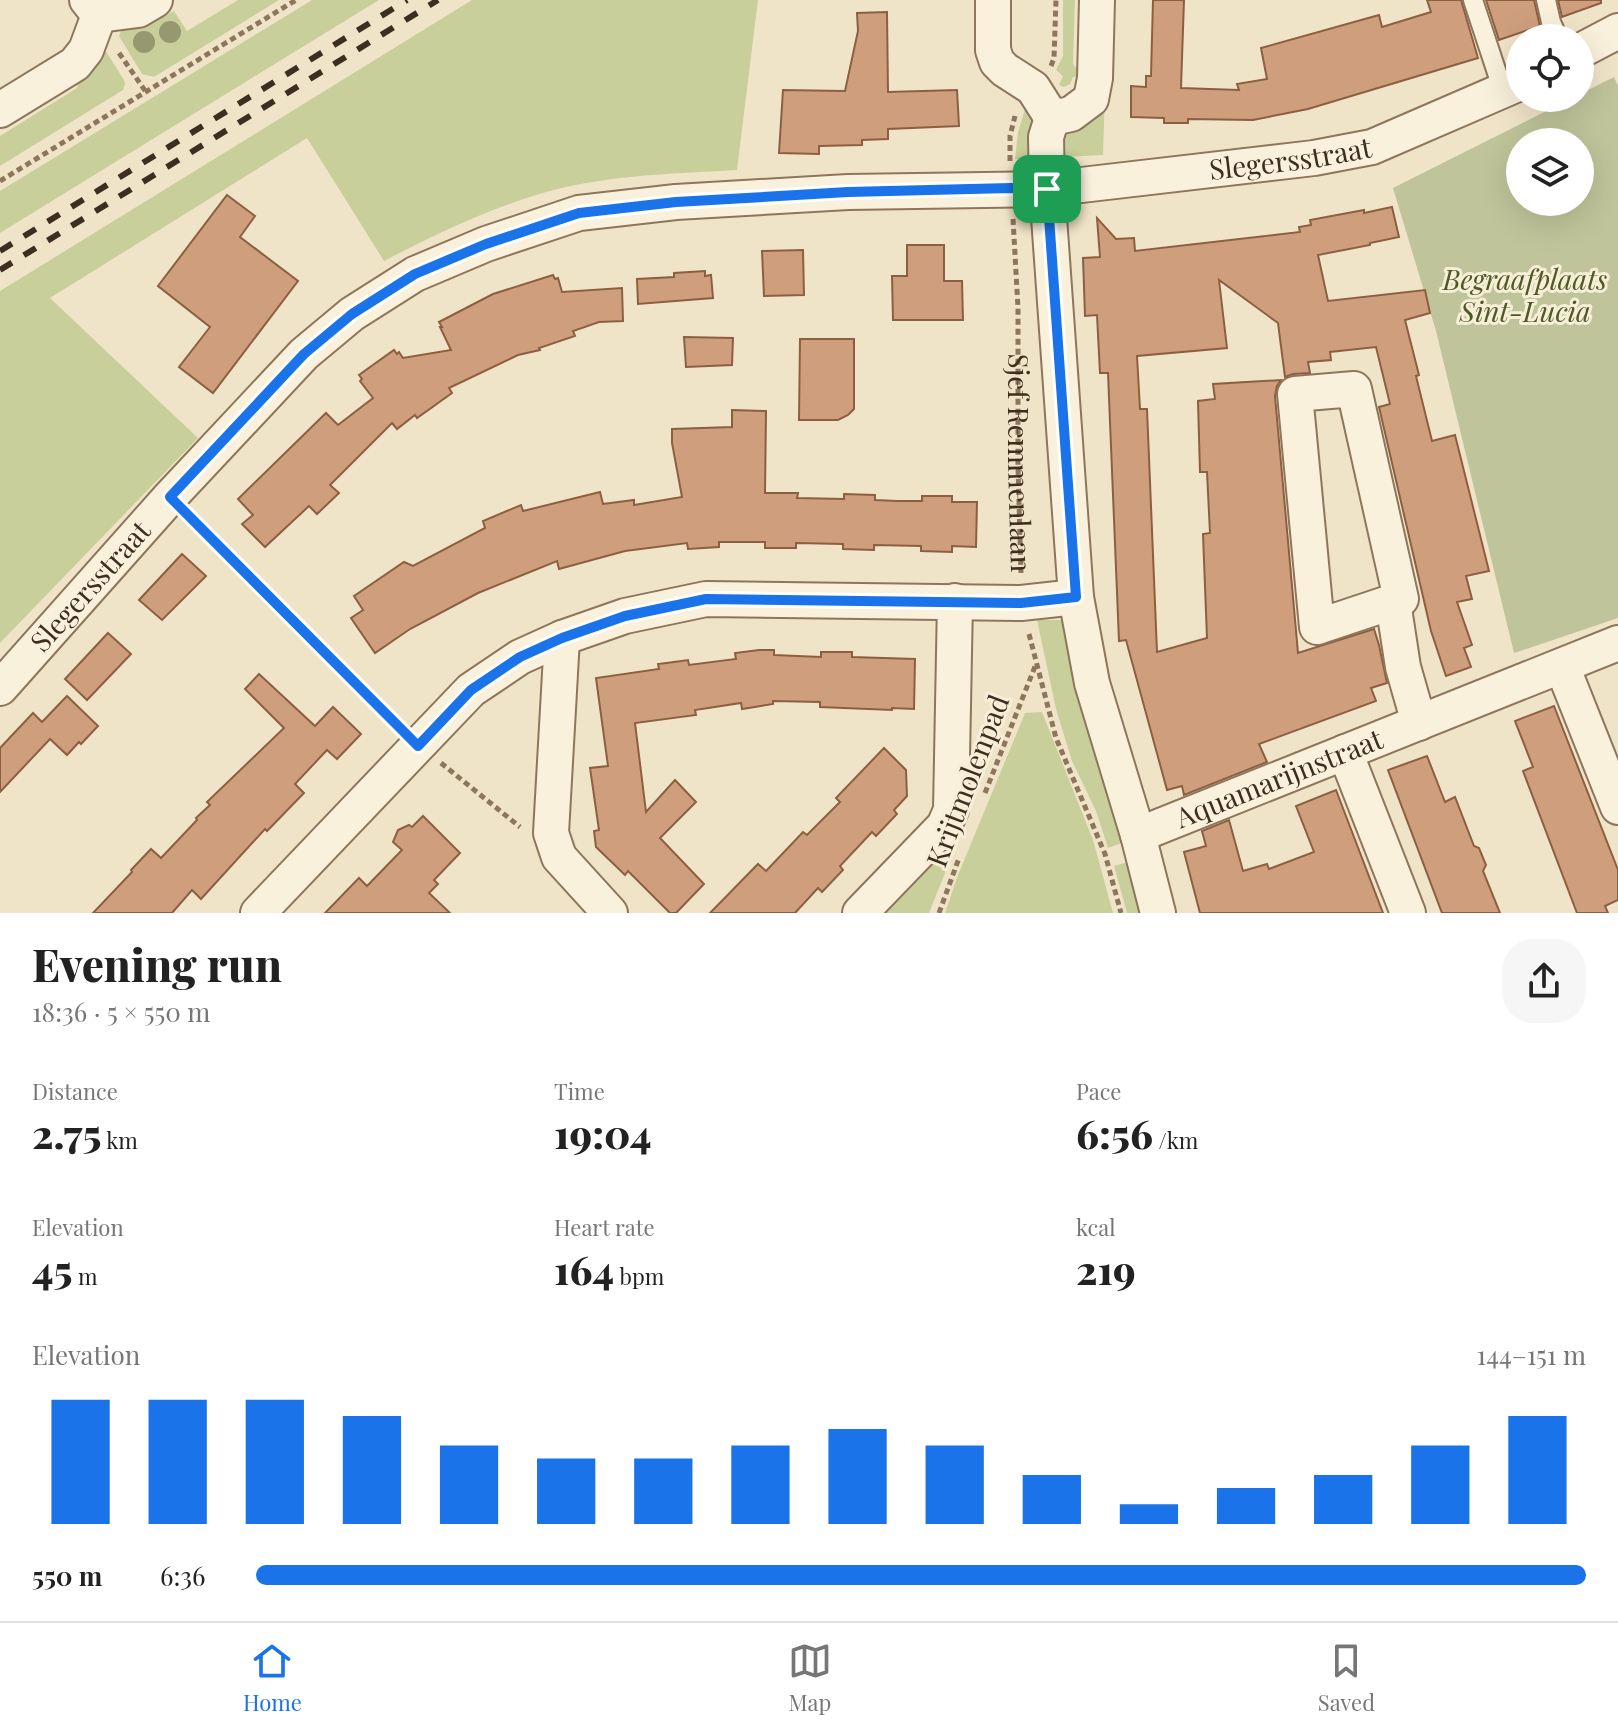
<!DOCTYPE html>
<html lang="en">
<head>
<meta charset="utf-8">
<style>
	body { margin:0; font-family:"Playfair Display",serif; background:#f6f6f6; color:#222; height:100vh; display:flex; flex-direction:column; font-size:30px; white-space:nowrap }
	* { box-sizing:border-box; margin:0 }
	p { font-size:26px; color:#767676 }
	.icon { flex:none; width:44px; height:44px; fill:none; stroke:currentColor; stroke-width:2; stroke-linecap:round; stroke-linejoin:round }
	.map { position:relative; height:913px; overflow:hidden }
	.details { display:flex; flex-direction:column; background:#fff; flex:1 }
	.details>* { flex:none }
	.tools { position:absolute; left:1506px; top:24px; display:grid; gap:16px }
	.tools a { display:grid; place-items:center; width:88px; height:88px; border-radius:50%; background:#fff; box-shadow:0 8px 32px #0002; font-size:40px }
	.pin { position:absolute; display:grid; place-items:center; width:68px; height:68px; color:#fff; margin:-34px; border-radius:16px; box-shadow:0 4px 12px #0006 }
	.round { display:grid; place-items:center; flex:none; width:84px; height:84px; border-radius:32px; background:#f6f6f6 }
	.summary { display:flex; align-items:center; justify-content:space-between; height:136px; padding:0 32px }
	h1 { font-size:44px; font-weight:800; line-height:60px }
	.figures { display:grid; grid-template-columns:repeat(3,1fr); gap:12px; height:136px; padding:8px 32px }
	.figures div { display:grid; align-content:center }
	.figures b { font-size:40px; font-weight:800 }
	.figures small { font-size:22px; font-weight:400 }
	.figures p { font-size:22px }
	.chart { height:224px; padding:16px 32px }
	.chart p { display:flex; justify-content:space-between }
	.chart svg { width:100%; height:144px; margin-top:8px; stroke:#1a73e8; stroke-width:6 }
	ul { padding:0 32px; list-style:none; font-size:26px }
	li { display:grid; grid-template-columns:128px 96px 1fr; align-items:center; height:60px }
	li i { height:20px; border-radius:10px; background:#1a73e8 }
	.menu { display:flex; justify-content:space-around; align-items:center; height:112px; border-top:2px solid #e0e0e0; background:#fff; font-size:22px; color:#767676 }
	.menu a { display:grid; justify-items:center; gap:4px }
	.menu .selected { color:#1a73e8 }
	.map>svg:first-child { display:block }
</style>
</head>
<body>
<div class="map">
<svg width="1618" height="913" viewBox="0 0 1618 913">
	<rect width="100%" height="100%" fill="#f0e4c8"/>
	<g fill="#c9cf9b">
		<path d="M238 0H279L154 77 142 74 119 36 121 31 148 25 174 11 187 31Z"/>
		<path d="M312 0H379L0 233V191Z"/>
		<path d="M472 0H758L737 170C670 174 601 175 536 195 484 211 432 236 384 261L307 138 50 298 198 438 0 643V291Z"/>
		<path d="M1063 0H1075L1073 64 1082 76 1073 77 1070 84 1064 87 1059 85 1063 76 1056 70 1063 56Z"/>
		<path d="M102 45 124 80 125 84 123 90 0 166V136L77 88 81 75Z"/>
		<path d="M1105 92 1103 155 1064 157 1062 138 1064 134 1094 113Z"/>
		<path d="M1026 106 1035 116 1033 159H1015L1018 132Z"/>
		<path d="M1037 620H1065L1122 843 1108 848 1096 811 1072 761 1056 709Z"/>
		<path d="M1042 712 1093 840 1113 913H945L958 875 1025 713Z"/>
		<path d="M968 816 929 913H876Z"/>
		<path d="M1128 862 1141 913H1127L1114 866Z"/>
	</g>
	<path fill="#bfc49a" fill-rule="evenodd" d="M1614 77 1618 86V618L1514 653 1436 331 1393 188 1572 98H1580V94ZM1520 142H1580V202H1520Z"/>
	<g fill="#cf9f7d" stroke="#8d5f41" stroke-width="2">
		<path d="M1153 0H1184L1181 88 1239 90 1237 84 1267 79 1261 48 1379 15 1382 27 1431 12 1427 0H1461L1478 58 1308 109 1253 120 1188 119V123H1164V118L1131 117V86L1146 87V76H1151Z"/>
		<path d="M1486 0H1534L1540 26 1499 40Z"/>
		<path d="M1558 0H1601V3L1562 17Z"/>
		<path d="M887 12 888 92 957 90 959 126 888 129V139L862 140V145L819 146V154L779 153 783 90 845 91 858 31 857 13Z"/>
		<path d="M227 195 255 216 240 237 298 281 213 393 179 367 210 327 158 286Z"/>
		<path d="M1392 207 1399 237 1370 243V245L1318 255 1328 301 1425 290 1430 313 1405 320 1419 375 1416 376 1432 441 1455 435 1489 571 1466 576 1472 599 1457 602 1472 645 1464 648 1471 667 1446 676 1431 631 1379 407 1390 404 1376 347 1330 352 1331 360 1308 362 1310 373 1293 374 1285 377 1278 323 1219 280 1227 348 1137 356 1140 409H1147L1157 652 1207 638 1203 534 1210 533 1207 472H1200L1198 401 1215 399 1213 384 1281 380 1277 386 1275 396 1298 653 1374 629 1379 645 1387 683 1371 688 1376 701 1259 744 1267 762 1184 795 1182 786 1167 790 1126 640 1119 641 1108 373H1100L1097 315 1085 316 1083 258 1100 257 1097 218 1116 239 1134 238 1135 251 1300 232 1299 227 1311 225 1310 220 1364 210V213Z"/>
		<path d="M907 245H944V281H962L963 320H893L892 276H907Z"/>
		<path d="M803 250 804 295 764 296 762 251Z"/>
		<path d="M705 271V276L711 275 713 298 638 304 637 279 674 277V273Z"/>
		<path d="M553 275 555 279 558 278 562 292 622 288 623 321 599 322 573 331 575 336 539 348 540 350 518 355 449 388 452 393 417 418 415 415 397 429 392 423 330 485 339 493 317 514 309 506 265 547 242 524 253 515 238 499 326 413 338 425 373 398 360 381 362 379 359 375 394 350 397 354 399 352 403 358 451 350 440 327H442L439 322 493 294Z"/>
		<path d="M684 337 733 338 732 365 686 367Z"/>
		<path d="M800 339H854V409L848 415 838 420H799Z"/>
		<path d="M732 410 766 411 765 493H798L797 498 844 499V494L875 495V500L898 501H922V496H952V502H977L976 547 952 546V552L921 551V546L874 545V550L843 549V544L796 543V548H765V542H719V547L688 549 687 543 625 551 559 569 557 561 478 593 410 629 375 653 351 618 363 610 354 596 404 562 413 566 485 528 483 521 521 505 523 511 600 492 603 504 634 500V505L682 497 672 443V429L732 427Z"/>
		<path d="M182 554 206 576 162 620 139 600Z"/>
		<path d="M108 633 131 654 87 700 65 679Z"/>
		<path d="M759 650H774V655L821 657V652H852V657L915 659 914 709 892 708V710L820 707V702L773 701V704L742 709 741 703 695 710 696 715 635 723 646 812 675 780 696 802 660 838 704 884 676 913H670L628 871 625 875 596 847 594 831 599 830 590 768 608 766 596 678 659 669 658 664 674 662 688 660 689 665 736 659 735 653Z"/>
		<path d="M259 674 315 726 333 707 361 734 337 759 327 750 295 784 304 793 267 831 265 829 201 899 192 890 172 913H93L132 872 131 870 151 849 161 858 197 820 196 818 210 805 207 802 284 728 245 689Z"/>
		<path d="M67 696 98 726 81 744 79 742 67 755 50 739 0 792V748L33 713 42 722Z"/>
		<path d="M1554 706 1618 870V900L1605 906 1608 913H1577L1523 771 1533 767 1515 721Z"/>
		<path d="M884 748 906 770 907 796 894 810 897 814 876 836 872 832 840 866 843 870 822 892 818 888 795 913H710L758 864 766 871 803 832 807 835 840 802 836 798Z"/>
		<path d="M1427 756 1445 802 1455 797 1474 846 1479 848 1486 865 1483 871 1500 913H1442L1388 770Z"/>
		<path d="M1336 790 1383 913H1200L1184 852 1206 846 1202 831 1229 820 1243 871 1267 864 1269 869 1314 852 1296 806Z"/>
		<path d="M423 816 460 853 434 880 438 884 429 893 450 913H325L359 878 367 886 402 850 393 842 398 830 409 825 412 827Z"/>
	</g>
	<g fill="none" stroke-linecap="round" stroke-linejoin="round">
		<g stroke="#8d765c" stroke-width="22">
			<g id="lane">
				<path d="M1473 0 1503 91"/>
				<path d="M1546 0 1551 22 1558 38"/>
			</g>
		</g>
		<g stroke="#8d765c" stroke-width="38">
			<g id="street">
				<path d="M87 0 99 15 138 10 155 0"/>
				<path d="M993 0V50L997 62 1005 70 1033 88 1052 118"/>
				<path d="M1580 51 1618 31"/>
				<path d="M0 110 75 64 86 50 99 15"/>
				<path d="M1052 118 1046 137 1047 189 1076 597 1092 683 1138 835 1158 913"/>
				<path d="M1052 118 1071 114 1091 99 1095 78 1097 0"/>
				<path d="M1354 389 1401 599 1317 627 1295 394Z"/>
				<path d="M1393 602 1403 667 1419 723"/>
				<path d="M562 638 551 833 559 857 610 913"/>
				<path d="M1562 666 1618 807"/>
				<path id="s2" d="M0 688 170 497 304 354 352 314 415 274 486 244 579 213 676 202 848 192 1047 189 1314 158 1372 147 1520 83"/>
				<path d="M1345 752 1408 913"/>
				<path id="s3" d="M1138 835 1618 643"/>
				<path d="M258 913 471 690 520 657 562 638 625 616 706 599 1021 603 1076 597"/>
				<path d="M860 913 944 826 951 810 955 601"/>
			</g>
		</g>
		<g stroke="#8d765c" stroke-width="5" stroke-dasharray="6 4" stroke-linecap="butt">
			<path d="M119 53 146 92"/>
			<path d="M1051 66 1054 58 1056 0"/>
			<path d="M1010 161V136L1015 116"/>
			<path d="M0 181 296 0"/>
			<path id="s1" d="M1013 219 1018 308V466L1021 573"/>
			<path d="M190 517 397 725"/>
			<path d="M1029 634 1056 738 1105 854 1121 913"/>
			<path d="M441 763 520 827"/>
			<path d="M985 793 1036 664"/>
			<path d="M939 913 959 858"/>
		</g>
		<use href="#lane" stroke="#faf1dc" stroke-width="18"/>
		<use href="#street" stroke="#faf1dc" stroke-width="34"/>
		<g stroke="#3d2e20" stroke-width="6" stroke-dasharray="14 14" stroke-linecap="butt">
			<path d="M0 251 407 0"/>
			<path d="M0 270 438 0"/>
		</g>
	</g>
	<g fill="#96986f">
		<circle cx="170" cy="32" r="11"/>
		<circle cx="144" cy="42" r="11"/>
	</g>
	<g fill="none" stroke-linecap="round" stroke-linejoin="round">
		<g stroke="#fff" stroke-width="16">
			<path id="route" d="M1011 188 1047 189 1076 597 1021 603 706 599 625 616 562 638 520 657 471 690 418 746 170 497 304 354 352 314 415 274 486 244 579 213 676 202 848 192Z"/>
		</g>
		<use href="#route" stroke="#1a73e8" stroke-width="10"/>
	</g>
	<g text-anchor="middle" stroke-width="6" stroke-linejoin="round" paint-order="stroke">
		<g font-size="28" fill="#3d2e20" stroke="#f7eed8">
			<text dy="10" stroke="none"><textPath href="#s2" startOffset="1478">Slegersstraat</textPath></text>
			<text dy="10" stroke="none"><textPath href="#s1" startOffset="244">Sjef Remmenlaan</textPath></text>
			<text dy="10" stroke="none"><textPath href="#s2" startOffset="136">Slegersstraat</textPath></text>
			<text dy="10" stroke="none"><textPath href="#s3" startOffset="152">Aquamarijnstraat</textPath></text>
			<text transform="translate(968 781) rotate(-69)" y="10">Krijtmolenpad</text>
		</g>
		<g font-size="28" font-style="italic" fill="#4d5a26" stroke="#f7eed8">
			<text x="1525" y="290">Begraafplaats<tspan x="1525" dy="32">Sint-Lucia</tspan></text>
		</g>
	</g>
</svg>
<div class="tools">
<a><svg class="icon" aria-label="locate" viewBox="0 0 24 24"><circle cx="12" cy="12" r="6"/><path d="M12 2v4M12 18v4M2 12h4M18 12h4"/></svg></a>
<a><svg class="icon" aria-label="layers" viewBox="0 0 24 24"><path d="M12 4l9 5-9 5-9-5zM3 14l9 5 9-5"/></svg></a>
</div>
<div class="pin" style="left:1047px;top:189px;background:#1e9e55"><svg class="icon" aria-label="arrive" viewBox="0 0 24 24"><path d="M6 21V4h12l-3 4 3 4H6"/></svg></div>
</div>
<section class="details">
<div class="summary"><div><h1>Evening run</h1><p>18:36 · 5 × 550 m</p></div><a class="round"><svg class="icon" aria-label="share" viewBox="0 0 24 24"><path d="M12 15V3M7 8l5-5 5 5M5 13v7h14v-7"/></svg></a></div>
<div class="figures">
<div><p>Distance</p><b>2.75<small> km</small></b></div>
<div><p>Time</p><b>19:04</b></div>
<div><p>Pace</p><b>6:56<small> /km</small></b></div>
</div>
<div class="figures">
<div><p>Elevation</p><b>45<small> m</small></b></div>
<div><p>Heart rate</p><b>164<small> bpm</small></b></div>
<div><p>kcal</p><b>219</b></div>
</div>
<div class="chart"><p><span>Elevation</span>144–151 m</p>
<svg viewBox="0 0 160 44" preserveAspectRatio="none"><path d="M5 44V6M15 44V6M25 44V6M35 44V11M45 44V20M55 44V24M65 44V24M75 44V20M85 44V15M95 44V20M105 44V29M115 44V38M125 44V33M135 44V29M145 44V20M155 44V11"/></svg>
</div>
<ul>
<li><b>550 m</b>6:36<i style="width:100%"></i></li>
</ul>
</section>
<nav class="menu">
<a class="selected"><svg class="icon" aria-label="home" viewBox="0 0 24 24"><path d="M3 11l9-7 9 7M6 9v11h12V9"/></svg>Home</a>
<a><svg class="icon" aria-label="map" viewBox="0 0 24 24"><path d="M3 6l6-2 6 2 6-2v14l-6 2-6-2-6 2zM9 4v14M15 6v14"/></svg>Map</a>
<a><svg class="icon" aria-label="saved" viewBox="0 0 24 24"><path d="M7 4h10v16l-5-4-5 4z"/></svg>Saved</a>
</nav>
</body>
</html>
